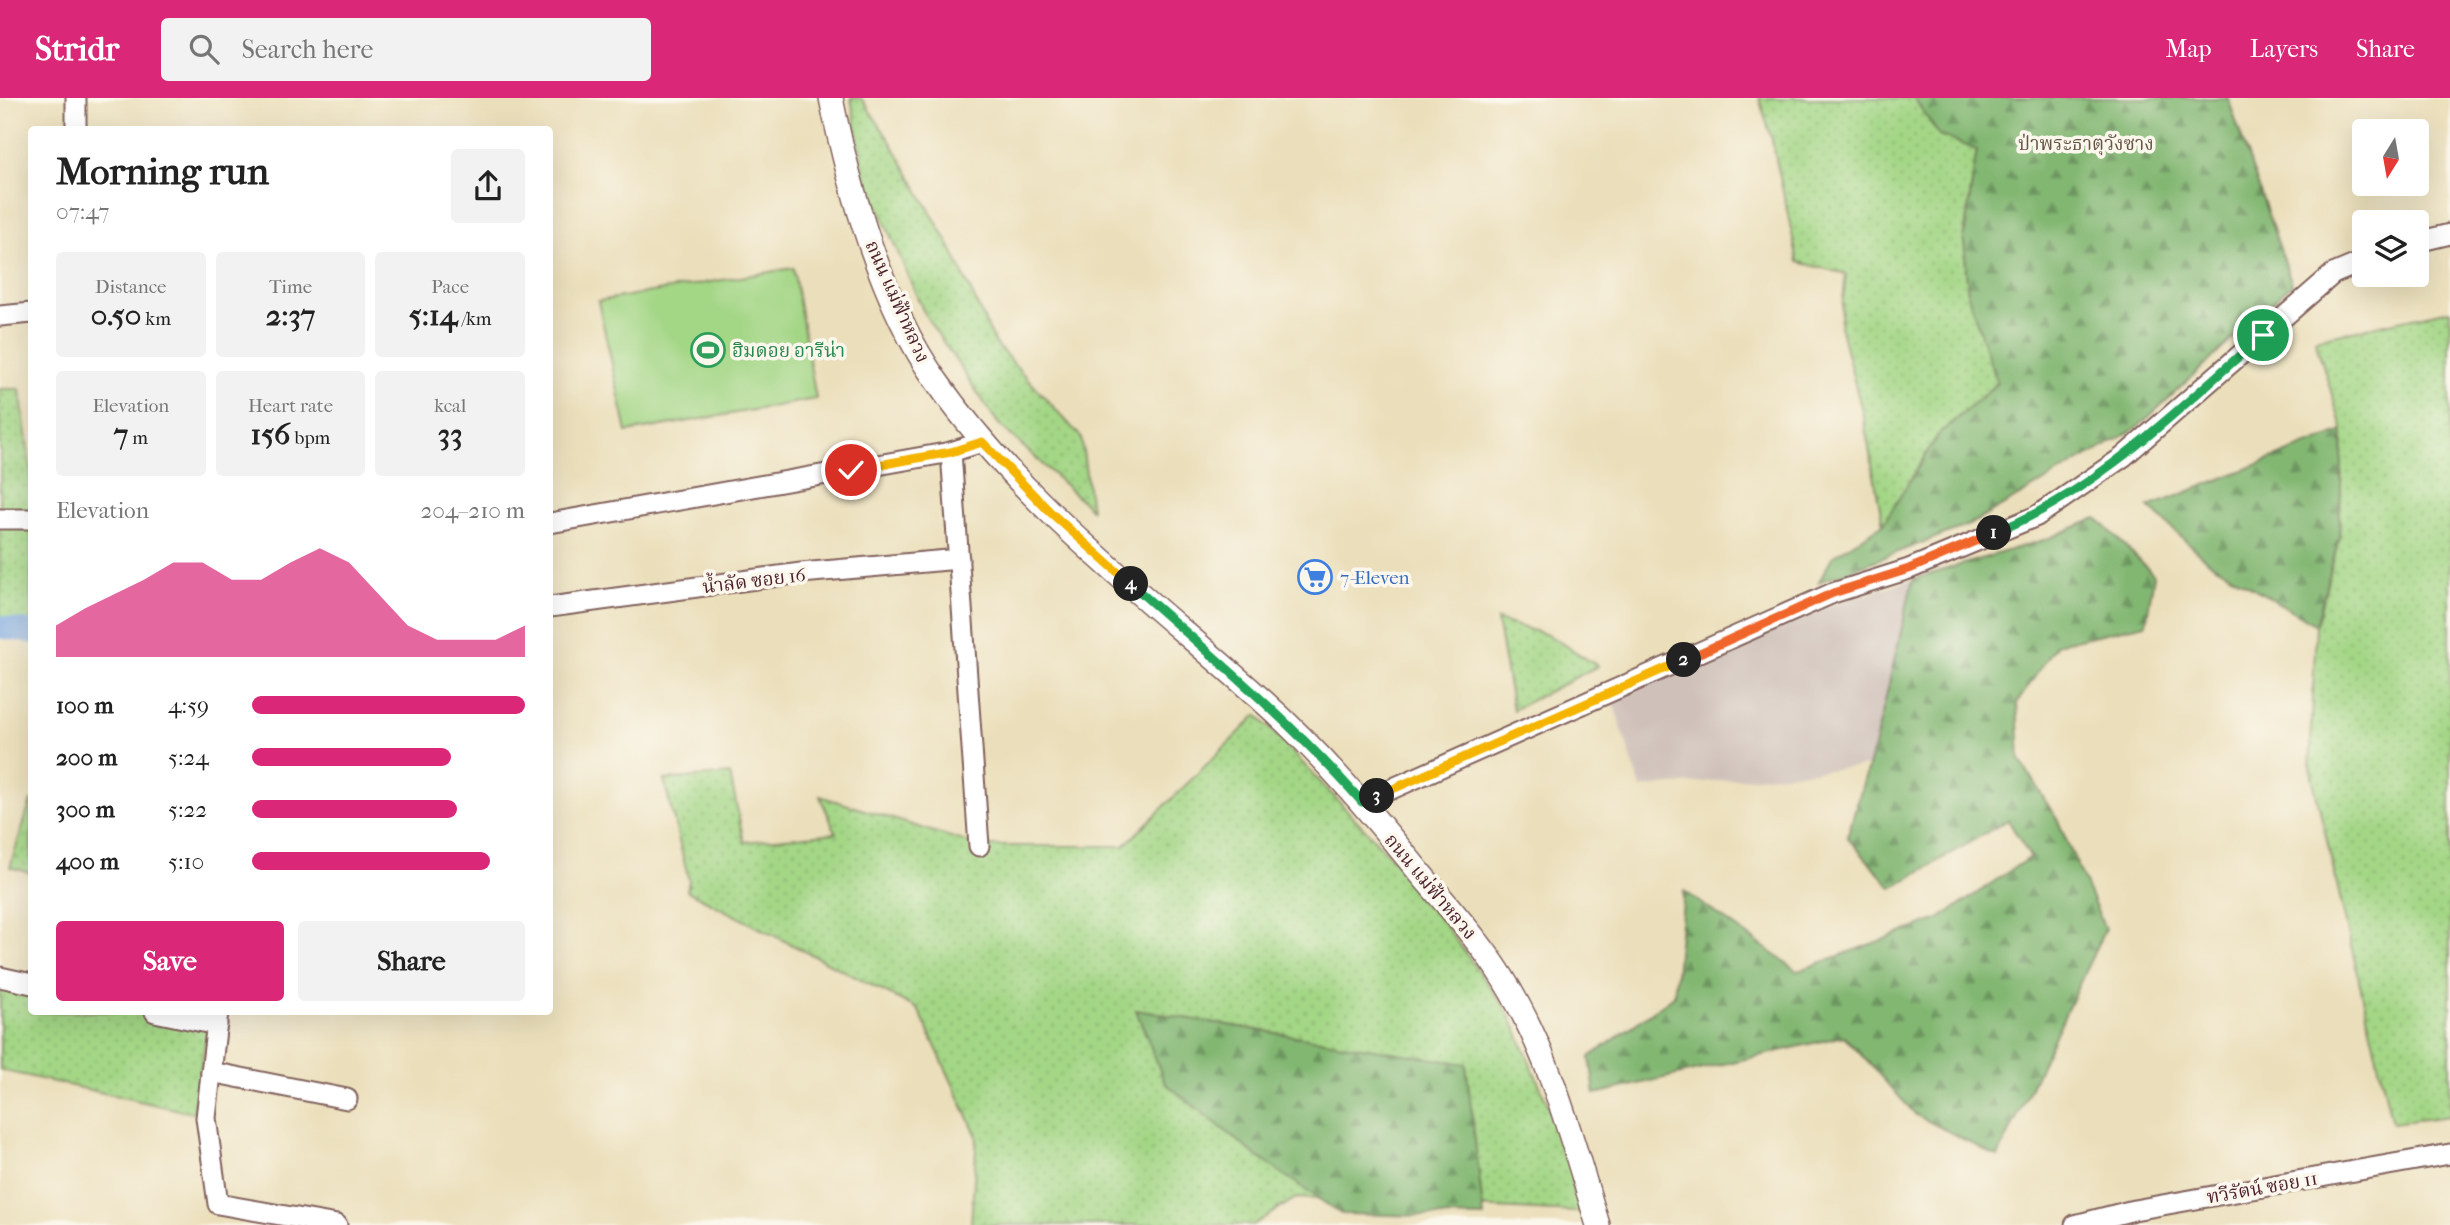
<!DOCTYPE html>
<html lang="en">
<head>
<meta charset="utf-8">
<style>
	body { margin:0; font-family:"IM FELL French Canon","Noto Serif Thai",serif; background:#f2f2f2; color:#222; height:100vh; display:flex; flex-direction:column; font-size:26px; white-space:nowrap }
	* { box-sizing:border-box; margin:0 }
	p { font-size:23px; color:#767676 }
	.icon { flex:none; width:38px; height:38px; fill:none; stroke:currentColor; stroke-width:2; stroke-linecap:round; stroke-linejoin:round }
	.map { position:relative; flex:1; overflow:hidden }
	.details { position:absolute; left:28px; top:28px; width:525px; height:889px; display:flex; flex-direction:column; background:#fff; border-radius:7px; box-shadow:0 7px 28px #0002 }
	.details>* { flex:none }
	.needle { width:46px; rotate:191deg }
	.fabs { position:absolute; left:2352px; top:21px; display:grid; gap:14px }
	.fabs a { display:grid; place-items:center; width:77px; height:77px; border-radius:7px; background:#fff; box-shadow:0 7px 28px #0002; font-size:35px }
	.pin { position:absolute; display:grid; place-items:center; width:60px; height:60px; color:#fff; margin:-30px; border:4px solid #fff; border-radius:50%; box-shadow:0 2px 7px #0007 }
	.km { position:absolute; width:35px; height:35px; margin:-18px; border-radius:50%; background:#222; color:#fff; font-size:19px; line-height:35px; text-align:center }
	.round { display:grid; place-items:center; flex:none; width:74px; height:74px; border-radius:7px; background:#f2f2f2 }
	.overview { display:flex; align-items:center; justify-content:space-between; height:119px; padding:0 28px }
	h1 { font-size:38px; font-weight:700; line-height:52px }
	.figures { display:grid; grid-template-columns:repeat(3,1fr); gap:10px; height:119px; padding:7px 28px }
	.figures div { display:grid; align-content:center; border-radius:7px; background:#f2f2f2; text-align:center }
	.figures b { font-size:30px; font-weight:700 }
	.figures small { font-size:19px; font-weight:400 }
	.figures p { font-size:19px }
	.chart { height:196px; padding:14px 28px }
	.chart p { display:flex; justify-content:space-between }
	.chart svg { width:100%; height:126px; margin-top:7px; fill:#db2777; opacity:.7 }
	.button { display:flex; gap:14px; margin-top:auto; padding:14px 28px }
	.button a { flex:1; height:80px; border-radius:7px; background:#db2777; color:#fff; font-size:28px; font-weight:700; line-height:80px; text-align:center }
	.button a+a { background:#f2f2f2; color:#222 }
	ul { padding:0 28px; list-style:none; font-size:23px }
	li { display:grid; grid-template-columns:112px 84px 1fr; align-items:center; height:52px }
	li i { height:18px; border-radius:9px; background:#db2777 }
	header { display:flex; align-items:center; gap:42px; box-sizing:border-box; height:98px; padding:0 35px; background:#db2777; color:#fff }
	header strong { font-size:33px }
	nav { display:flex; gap:38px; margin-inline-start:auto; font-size:24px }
	.search { width:490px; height:63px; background:#f2f2f2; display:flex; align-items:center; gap:18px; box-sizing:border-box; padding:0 24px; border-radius:7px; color:#767676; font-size:26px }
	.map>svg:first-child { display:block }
</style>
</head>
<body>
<header>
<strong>Stridr</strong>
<div class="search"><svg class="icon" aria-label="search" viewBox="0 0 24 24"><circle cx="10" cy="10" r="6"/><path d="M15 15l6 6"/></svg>Search here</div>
<nav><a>Map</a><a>Layers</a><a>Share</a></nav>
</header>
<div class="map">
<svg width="2450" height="1127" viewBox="0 0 2450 1127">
	<defs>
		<pattern id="grass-dots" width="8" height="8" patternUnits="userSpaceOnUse" patternTransform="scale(1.75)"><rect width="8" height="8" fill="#a3d685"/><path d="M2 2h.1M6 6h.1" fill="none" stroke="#8eb773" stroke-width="1.8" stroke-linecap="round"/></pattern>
		<pattern id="forest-firs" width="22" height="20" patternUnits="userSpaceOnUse" patternTransform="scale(1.75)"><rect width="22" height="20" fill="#82b772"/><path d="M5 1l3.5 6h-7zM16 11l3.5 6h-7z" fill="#6c945e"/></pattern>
	</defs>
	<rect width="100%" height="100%" fill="#fbf7ec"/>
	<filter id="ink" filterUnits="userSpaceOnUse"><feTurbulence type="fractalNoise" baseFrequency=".0143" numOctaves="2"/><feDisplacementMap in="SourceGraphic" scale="14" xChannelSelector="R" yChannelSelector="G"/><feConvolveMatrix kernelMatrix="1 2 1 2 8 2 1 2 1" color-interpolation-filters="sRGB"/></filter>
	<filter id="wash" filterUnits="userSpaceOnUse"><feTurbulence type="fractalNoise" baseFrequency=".00686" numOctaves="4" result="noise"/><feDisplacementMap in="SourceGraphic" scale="28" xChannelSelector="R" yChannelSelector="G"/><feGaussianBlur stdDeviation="1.57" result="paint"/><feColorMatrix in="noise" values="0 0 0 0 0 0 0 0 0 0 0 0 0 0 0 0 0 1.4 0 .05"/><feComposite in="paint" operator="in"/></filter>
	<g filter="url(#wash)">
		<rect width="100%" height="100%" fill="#ebdfbb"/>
		<path fill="#cfc1ba" d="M1913 481 1869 668 1641 690 1612 601 1830 507Z"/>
		<g fill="url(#grass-dots)" stroke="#767a58" stroke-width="2">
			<path d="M851 0H861L891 44 951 150 995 245 1081 339 1091 411 998 325 925 217 864 76Z"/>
			<path d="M1759 0H1914L1939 37 1977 51 1964 140 1968 197 1997 285 1938 337 1883 427 1863 317 1840 228 1846 176 1798 164 1772 42Z"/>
			<path d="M2450 212V1018L2392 1025 2310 669 2316 527 2339 440 2343 333 2315 241Z"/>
			<path d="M0 291H20L32 381 31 533 0 529Z"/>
			<path d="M1497 522 1548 537 1598 568 1513 612Z"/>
			<path d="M1257 617 1412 781 1510 917 1594 1115 1296 1100 1253 1127H971L977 1038 918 911 687 793 689 783 664 682 730 676 744 744 836 735 820 698 979 748H1124Z"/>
			<path d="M31 702V775L10 769Z"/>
			<path d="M0 872 31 883 32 914H151L209 924 193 1015 0 972Z"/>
		</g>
		<g fill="url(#forest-firs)" stroke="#666b4e" stroke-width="2">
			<path d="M1914 0H2228L2292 186 2138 329 1971 426 1819 484 1832 459 1883 426 1938 337 1997 285 1968 197 1964 140 1977 52 1939 37Z"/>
			<path d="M2343 333 2339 440 2316 527 2206 462 2149 409Z"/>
			<path d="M2097 420 2154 477 2146 526 2057 546 2017 605 2020 662 2058 723 2105 831 1998 1059 1916 1017 1844 938 1595 996 1590 959 1674 898 1684 793 1798 873 1939 821 2030 759 2008 722 1892 790 1847 739 1876 642 1913 481 2047 441Z"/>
			<path d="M1136 912 1466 966 1484 1119 1341 1116 1257 1058 1165 985Z"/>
		</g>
		<path fill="#a3d685" stroke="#767a58" stroke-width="2" d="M793 170 816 301 627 334 598 203Z"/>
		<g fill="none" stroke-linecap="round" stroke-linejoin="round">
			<path stroke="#76a5e0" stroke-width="23" d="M0 529 32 534"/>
		</g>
	</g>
	<g filter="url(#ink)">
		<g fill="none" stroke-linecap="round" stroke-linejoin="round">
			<g stroke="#82625d" stroke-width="23">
				<g id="minor">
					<path d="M76 0V32"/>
					<path d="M2417 144 2450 136"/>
					<path d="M0 218 32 215"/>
					<path d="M951 354 979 748"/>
					<path d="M0 421H32"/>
					<path d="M550 425 951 354 982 344"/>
					<path d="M550 509 801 475 959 461"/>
					<path d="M1362 704 1833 495 1909 471 2037 418 2123 359 2333 176 2364 163"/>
					<path d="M0 879 32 886"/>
					<path d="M155 914 217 927"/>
					<path d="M218 914 206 1020 218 1106 337 1127"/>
					<path d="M211 974 347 1001"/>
					<path d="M2075 1127 2134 1112 2450 1056"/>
				</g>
			</g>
			<g stroke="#82625d" stroke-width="26">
				<path id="tertiary" d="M831 0C849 90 882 205 935 281 1023 408 1151 502 1264 604 1322 656 1371 715 1420 775 1446 806 1472 834 1495 868 1547 945 1571 1038 1598 1127"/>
			</g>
			<use href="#minor" stroke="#fff" stroke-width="19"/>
			<use href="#tertiary" stroke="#fff" stroke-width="23"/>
		</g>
	</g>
	<g fill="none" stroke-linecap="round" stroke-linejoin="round" filter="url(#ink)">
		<g stroke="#fff" stroke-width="14">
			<path id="split-1" d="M1994 435C2098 393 2179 310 2263 237"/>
		</g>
		<g stroke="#fff" stroke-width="14">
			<path id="split-2" d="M1684 562 1833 495 1909 471 1994 435"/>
		</g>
		<g stroke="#fff" stroke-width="14">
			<path id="split-3" d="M1377 698 1684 562"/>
		</g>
		<g stroke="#fff" stroke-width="14">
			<path id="split-4" d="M1131 486C1210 556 1292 624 1362 704L1377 698"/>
		</g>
		<g stroke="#fff" stroke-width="14">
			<path id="split-5" d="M851 372 951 354 982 344 1050 414 1131 486"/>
		</g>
		<use href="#split-1" stroke="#22a559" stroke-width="9"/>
		<use href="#split-2" stroke="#f0652b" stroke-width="9"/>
		<use href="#split-3" stroke="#f5b400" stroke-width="9"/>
		<use href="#split-4" stroke="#22a559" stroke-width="9"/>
		<use href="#split-5" stroke="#f5b400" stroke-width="9"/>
	</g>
	<defs>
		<g id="stadium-ring" transform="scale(1.75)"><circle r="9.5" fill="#fbf7ec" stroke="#2e9e5b" stroke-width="1.5"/><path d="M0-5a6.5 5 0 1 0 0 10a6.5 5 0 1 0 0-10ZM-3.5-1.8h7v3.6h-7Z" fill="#2e9e5b"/></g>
		<g id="supermarket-ring" transform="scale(1.75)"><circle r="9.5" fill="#fbf7ec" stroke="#3f7fe0" stroke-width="1.5"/><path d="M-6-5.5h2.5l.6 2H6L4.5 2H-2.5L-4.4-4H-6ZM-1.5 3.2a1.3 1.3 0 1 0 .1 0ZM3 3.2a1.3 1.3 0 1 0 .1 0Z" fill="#3f7fe0"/></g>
	</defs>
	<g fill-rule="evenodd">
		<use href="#stadium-ring" x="708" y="252"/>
		<use href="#supermarket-ring" x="1315" y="479"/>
	</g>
	<g text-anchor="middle" stroke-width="7" stroke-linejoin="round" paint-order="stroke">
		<g font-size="19" fill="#655646" stroke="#fbf7ec">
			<text x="2086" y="52">ป่าพระธาตุวังซาง</text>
		</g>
		<g font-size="19" fill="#4a1f2b" stroke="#fbf7ec">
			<text transform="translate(898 203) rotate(66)" y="7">ถนน แม่ฟ้าหลวง</text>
			<text transform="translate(754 482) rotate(-7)" y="7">น้ำลัด ซอย 16</text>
			<text transform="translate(1431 788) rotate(50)" y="7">ถนน แม่ฟ้าหลวง</text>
			<text transform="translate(2262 1089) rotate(-10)" y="7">ทวีรัตน์ ซอย 11</text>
		</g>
		<g font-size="19" fill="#27864d" stroke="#fbf7ec" text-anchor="start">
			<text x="732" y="259">ฮิมดอย อารีน่า</text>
		</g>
		<g font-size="19" fill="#366cbe" stroke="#fbf7ec" text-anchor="start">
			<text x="1340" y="486">7-Eleven</text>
		</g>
	</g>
</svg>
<div class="fabs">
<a><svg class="needle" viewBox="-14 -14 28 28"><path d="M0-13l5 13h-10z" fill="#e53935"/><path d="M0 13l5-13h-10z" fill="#767676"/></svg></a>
<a><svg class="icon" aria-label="layers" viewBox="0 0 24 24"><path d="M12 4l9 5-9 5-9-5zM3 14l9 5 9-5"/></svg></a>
</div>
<div class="pin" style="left:2263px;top:237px;background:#1e9e55"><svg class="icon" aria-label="arrive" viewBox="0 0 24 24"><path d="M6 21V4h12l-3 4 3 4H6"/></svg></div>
<div class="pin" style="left:851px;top:372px;background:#d93025"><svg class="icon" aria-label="check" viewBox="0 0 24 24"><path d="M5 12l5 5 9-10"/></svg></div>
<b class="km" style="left:1994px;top:435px">1</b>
<b class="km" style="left:1684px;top:562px">2</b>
<b class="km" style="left:1377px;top:698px">3</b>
<b class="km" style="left:1131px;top:486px">4</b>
<section class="details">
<div class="overview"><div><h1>Morning run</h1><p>07:47</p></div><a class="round"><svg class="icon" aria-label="share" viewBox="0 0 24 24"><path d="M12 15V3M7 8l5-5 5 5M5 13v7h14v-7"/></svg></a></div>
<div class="figures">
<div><p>Distance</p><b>0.50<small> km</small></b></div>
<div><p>Time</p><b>2:37</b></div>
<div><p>Pace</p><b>5:14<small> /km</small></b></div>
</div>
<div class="figures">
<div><p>Elevation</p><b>7<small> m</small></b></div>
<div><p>Heart rate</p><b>156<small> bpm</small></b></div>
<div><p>kcal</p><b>33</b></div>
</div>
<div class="chart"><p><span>Elevation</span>204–210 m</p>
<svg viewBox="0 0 160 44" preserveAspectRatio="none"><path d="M0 44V33L10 27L20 22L30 17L40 11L50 11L60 17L70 17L80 11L90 6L100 11L110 22L120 33L130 38L140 38L150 38L160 33V44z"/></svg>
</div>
<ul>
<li><b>100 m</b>4:59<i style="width:100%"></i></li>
<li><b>200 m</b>5:24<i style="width:73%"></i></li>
<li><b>300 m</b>5:22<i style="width:75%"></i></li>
<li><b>400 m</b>5:10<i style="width:87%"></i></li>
</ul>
<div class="button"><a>Save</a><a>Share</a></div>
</section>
</div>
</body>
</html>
